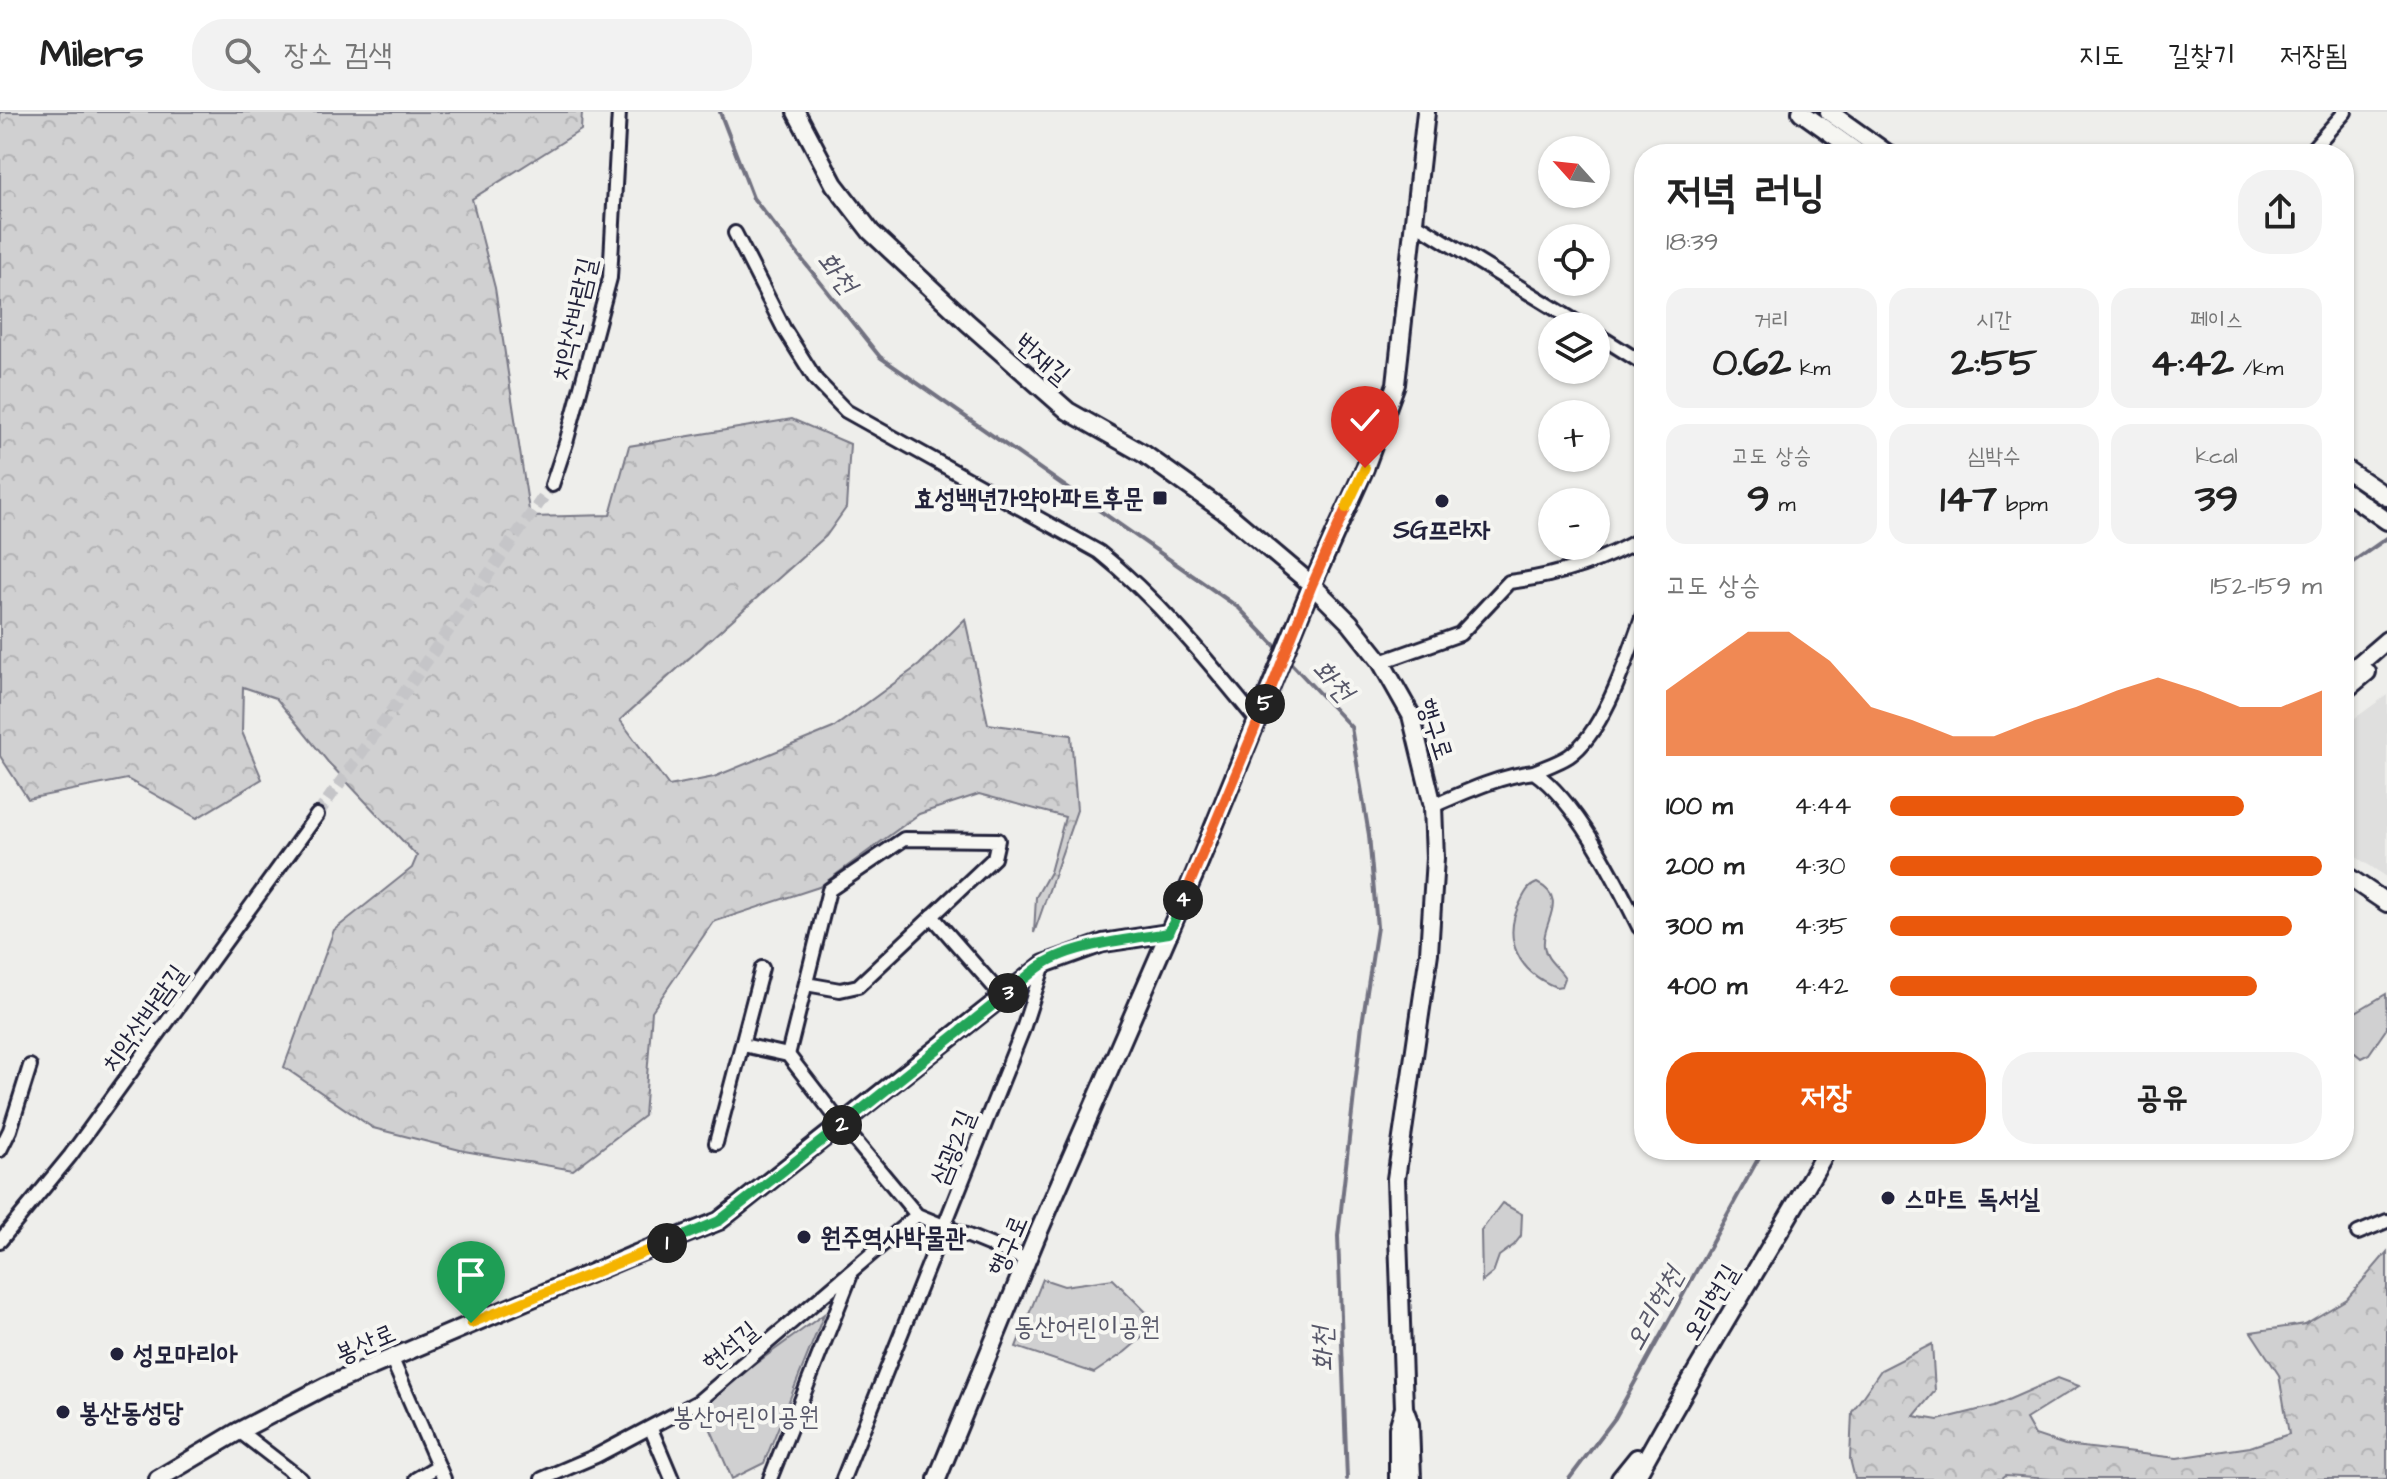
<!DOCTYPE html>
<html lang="ko">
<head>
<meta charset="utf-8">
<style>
	body { margin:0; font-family:"Architects Daughter","Poor Story",sans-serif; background:#f2f2f2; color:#222; height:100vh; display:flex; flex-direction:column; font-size:30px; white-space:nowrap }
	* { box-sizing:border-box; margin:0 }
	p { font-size:26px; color:#767676 }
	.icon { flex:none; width:44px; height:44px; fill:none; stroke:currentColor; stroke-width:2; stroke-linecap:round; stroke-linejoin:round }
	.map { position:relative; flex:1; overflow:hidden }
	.panel { position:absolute; left:1634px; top:32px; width:720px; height:1016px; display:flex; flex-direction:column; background:#fff; border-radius:32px; box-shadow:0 2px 6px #0004 }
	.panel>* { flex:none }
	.needle { width:52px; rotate:297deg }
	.tools { position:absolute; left:1538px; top:24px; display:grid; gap:16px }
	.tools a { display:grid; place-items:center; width:72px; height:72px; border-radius:50%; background:#fff; box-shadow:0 2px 6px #0004; font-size:40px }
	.pin { position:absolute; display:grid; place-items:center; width:68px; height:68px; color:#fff; margin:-82px -34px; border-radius:50% 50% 50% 0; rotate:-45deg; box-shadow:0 0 8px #0007 }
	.pin .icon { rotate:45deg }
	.km { position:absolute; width:40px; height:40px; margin:-20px; border-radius:50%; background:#222; color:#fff; font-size:22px; line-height:40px; text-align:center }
	.round { display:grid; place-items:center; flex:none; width:84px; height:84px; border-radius:32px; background:#f2f2f2 }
	.summary { display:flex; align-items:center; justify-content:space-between; height:136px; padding:0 32px }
	h1 { font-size:44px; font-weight:700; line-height:60px }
	.metrics { display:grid; grid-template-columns:repeat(3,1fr); gap:12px; height:136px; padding:8px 32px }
	.metrics div { display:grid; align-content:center; border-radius:20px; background:#f2f2f2; text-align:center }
	.metrics b { font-size:40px; font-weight:700 }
	.metrics small { font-size:22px; font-weight:400 }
	.metrics p { font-size:22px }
	.chart { height:224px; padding:16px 32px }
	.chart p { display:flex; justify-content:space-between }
	.chart svg { width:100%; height:144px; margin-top:8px; fill:#ea580c; opacity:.7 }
	.action { display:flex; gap:16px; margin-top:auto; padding:16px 32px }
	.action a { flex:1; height:92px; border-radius:32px; background:#ea580c; color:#fff; font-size:32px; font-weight:700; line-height:92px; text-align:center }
	.action a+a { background:#f2f2f2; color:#222 }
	ul { padding:0 32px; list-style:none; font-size:26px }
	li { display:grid; grid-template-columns:128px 96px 1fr; align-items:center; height:60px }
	li i { height:20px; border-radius:10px; background:#ea580c }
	header { display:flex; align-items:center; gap:48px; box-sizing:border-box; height:112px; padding:0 40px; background:#fff; border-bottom:2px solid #e0e0e0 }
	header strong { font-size:38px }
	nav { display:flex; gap:44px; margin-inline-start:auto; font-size:28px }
	.search { width:560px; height:72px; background:#f2f2f2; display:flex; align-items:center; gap:20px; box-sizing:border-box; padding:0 28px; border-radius:32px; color:#767676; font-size:30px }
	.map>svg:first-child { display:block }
</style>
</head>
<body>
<header>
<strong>Milers</strong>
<div class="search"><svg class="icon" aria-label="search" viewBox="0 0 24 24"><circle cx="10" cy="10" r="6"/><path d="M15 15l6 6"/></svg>장소 검색</div>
<nav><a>지도</a><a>길찾기</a><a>저장됨</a></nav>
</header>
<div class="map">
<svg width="2387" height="1367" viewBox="0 0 2387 1367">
	<defs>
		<pattern id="forest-crowns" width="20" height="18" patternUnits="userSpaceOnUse" patternTransform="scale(2)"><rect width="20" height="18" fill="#d0d0d1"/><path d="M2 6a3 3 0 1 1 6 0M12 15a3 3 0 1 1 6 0" fill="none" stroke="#b2b2b4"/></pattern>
	</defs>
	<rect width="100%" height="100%" fill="#eeeeeb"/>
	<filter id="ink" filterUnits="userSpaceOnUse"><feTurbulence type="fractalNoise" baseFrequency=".0125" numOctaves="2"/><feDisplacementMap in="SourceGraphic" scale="16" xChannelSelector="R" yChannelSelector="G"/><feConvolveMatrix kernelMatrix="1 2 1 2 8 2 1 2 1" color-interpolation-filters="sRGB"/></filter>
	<g filter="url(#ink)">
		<path fill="#dfdfde" d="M2387 583V765L2344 737V614Z"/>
		<g fill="#d0d0d1" stroke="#797986" stroke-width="2">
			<path d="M1537 771C1570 787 1541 811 1544 834 1546 849 1558 854 1565 866L1562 874 1556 875C1518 860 1501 826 1521 789 1525 781 1528 774 1537 771Z"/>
			<path d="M2386 882 2387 916 2369 942 2361 946 2344 932V907Z"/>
			<path d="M1502 1091 1522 1102 1521 1124 1514 1133 1499 1144 1493 1161 1482 1170 1481 1119Z"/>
			<path d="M1043 1167 1064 1174 1113 1167 1158 1212 1125 1240 1094 1261 1016 1235Z"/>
			<path d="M824 1202 764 1351 732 1367 700 1292Z"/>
		</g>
		<g fill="url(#forest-crowns)" stroke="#797986" stroke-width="2">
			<path d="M0 0H582L581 18 472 87 495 176 530 405 610 403 629 334 792 307 850 332 846 396 826 424 620 608 669 674 714 665 833 616 919 553 965 507 988 612 1071 623 1077 698 1034 821 1036 785 1050 760 1065 705 979 682 919 702 819 775 713 810 652 899 644 1004 573 1058 464 1039 373 1016 284 955 334 818 412 756 417 744 328 650 276 586 243 575 242 620 262 667 197 706 127 667 28 687 0 644Z"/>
			<path d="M2387 1140V1367H2052L2005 1364 2001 1367H1855L1850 1347 1852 1300 1881 1258 1932 1232 1935 1279 1914 1304 1938 1308 1994 1294 2058 1266 2079 1274 2026 1307 2035 1323 2065 1333 2177 1346 2250 1335 2289 1322 2279 1263 2251 1220 2305 1212 2347 1187Z"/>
		</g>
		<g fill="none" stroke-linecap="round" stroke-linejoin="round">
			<g stroke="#727281" stroke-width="4">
				<path d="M720 0 753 86 880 245 1239 496 1280 539"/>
				<path d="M2344 456 2387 426"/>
				<path d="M1286 546 1351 615 1369 723 1377 815 1362 912 1338 1124 1347 1367"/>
				<path d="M1569 1367 1615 1306 1763 1038"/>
			</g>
			<path stroke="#c5c5c8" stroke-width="12" stroke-dasharray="12 6" stroke-linecap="butt" d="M317 703 552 373"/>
			<g stroke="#22223b" stroke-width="18">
				<g id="street">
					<path d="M2308 42 2345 0"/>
					<path d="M1415 111 1583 214"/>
					<path d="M735 121 784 217 816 268 846 299 1099 440C1160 489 1208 549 1258 610"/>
					<path d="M1596 222 1644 252"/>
					<path d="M552 373 566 331 610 166 619 0"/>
					<path d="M1381 550 1460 522 1509 470C1556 464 1602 450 1644 425"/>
					<path d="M1534 660C1545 655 1558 651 1569 644 1605 620 1629 540 1644 500"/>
					<path d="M1433 694C1465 680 1499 664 1534 660 1578 691 1615 767 1639 815L1644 820"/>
					<path d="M932 804 1003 885"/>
					<path d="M743 933 788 943 842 1013 917 1103 1027 1148"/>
					<path d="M788 943 829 778 904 727 998 728 994 746 858 874 840 878 806 872"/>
					<path d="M716 1031 762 856"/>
					<path d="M0 1038 10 1018 30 954"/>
					<path d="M2358 1121 2387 1109"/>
					<path d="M0 1129 70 1044 317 703"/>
					<path d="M391 1245 444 1367"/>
					<path d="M651 1317 672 1367"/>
					<path d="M239 1319 301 1367"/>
					<path d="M416 1367 438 1354"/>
					<path d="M542 1367 596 1344 698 1290 917 1103"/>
					<path d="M770 1367 850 1165"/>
					<path d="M843 1367 1023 917 1044 852"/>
				</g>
			</g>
			<g stroke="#22223b" stroke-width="22">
				<g id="secondary">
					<path d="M796 0 834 72 871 120 967 210 1068 299 1144 342 1228 402 1312 473 1350 511 1381 550 1411 603 1433 694 1435 746 1429 841 1396 1067 1404 1296 1410 1312 1412 1367"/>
					<path d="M1801 0 1860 42"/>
					<path d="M1829 0 1888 42"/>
					<path d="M2344 356 2387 385"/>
					<path d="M2344 379 2387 409"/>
					<path d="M2344 565 2387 528"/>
					<path d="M2344 579 2367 560"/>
					<path d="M2344 762 2387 791"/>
					<path d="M158 1367 239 1319 326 1274 631 1144 719 1109 1044 852 1103 831 1169 821"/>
					<path d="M937 1367 1036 1126 1195 761 1312 473 1365 356 1396 272 1426 0"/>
					<path d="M1398 1367V1316L1404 1296"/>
					<path d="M1620 1367 1637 1346"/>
					<path d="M1635 1367C1695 1256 1764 1148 1827 1038"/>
				</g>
			</g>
			<use href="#street" stroke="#f6f6f2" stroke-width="12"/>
			<use href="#secondary" stroke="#f6f6f2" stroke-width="16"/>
		</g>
	</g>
	<g fill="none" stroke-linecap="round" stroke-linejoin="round" filter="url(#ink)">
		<g stroke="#fff" stroke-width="16">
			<path id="split-1" d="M471 1211 667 1131"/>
		</g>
		<g stroke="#fff" stroke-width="16">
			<path id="split-2" d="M667 1131 719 1109 842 1013"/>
		</g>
		<g stroke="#fff" stroke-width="16">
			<path id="split-3" d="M842 1013 1008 881"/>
		</g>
		<g stroke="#fff" stroke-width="16">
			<path id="split-4" d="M1008 881C1019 872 1030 861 1042 853 1074 832 1131 827 1169 821L1183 788"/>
		</g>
		<g stroke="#fff" stroke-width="16">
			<path id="split-5" d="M1183 788 1265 592"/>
		</g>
		<g stroke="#fff" stroke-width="16">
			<path id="split-6" d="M1265 592 1312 473 1346 396"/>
		</g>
		<g stroke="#fff" stroke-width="16">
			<path id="split-7" d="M1346 396 1365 356"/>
		</g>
		<use href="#split-1" stroke="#f5b400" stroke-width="10"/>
		<use href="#split-2" stroke="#22a559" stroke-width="10"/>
		<use href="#split-3" stroke="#22a559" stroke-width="10"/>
		<use href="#split-4" stroke="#22a559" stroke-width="10"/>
		<use href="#split-5" stroke="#f0652b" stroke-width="10"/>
		<use href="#split-6" stroke="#f0652b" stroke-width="10"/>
		<use href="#split-7" stroke="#f5b400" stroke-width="10"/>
	</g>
	<g fill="#22223b" stroke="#f6f6f2" stroke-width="3">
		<rect x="1152" y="378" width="16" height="16" rx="4"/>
		<circle cx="1442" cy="389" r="8"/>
		<circle cx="1888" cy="1086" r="8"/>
		<circle cx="804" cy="1125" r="8"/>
		<circle cx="117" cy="1242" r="8"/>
		<circle cx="63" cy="1300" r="8"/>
	</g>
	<g text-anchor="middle" stroke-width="8" stroke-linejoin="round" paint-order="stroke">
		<g font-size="26" fill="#22223b" stroke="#f6f6f2">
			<text transform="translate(573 207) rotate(-77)" y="9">치악산바람길</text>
			<text transform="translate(1043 246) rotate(41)" y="9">번재길</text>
			<text transform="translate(1436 617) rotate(72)" y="9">행구로</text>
			<text transform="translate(143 906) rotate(-54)" y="9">치악산바람길</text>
			<text transform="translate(952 1035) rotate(-68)" y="9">삼광2길</text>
			<text transform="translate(1007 1133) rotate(-67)" y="9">행구로</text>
			<text transform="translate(1710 1190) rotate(-59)" y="9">오리현길</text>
			<text transform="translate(365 1231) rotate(-23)" y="9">봉산로</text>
			<text transform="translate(730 1234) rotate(-40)" y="9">현석길</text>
		</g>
		<g font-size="26" font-weight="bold" fill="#22223b" stroke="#f6f6f2" text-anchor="start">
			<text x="1144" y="395" text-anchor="end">효성백년가약아파트후문</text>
			<text x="1442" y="426" text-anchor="middle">SG프라자</text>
			<text x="1904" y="1095">스마트 독서실</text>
			<text x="820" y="1134">원주역사박물관</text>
			<text x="133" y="1251">성모마리아</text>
			<text x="79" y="1309">봉산동성당</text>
		</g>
		<g font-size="26" fill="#565668" stroke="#f6f6f2">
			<text x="1087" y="1223">동산어린이공원</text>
			<text x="746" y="1313">봉산어린이공원</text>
		</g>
		<g font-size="28" font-style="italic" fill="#575769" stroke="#f6f6f2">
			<text transform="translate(838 160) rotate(51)" y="10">화천</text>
			<text transform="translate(1334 568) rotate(47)" y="10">화천</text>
			<text transform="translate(1653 1196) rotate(-61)" y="10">오리현천</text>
			<text transform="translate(1322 1237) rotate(-92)" y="10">화천</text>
		</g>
	</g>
</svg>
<div class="tools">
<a><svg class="needle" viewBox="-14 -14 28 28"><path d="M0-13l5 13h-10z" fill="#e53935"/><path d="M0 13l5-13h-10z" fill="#767676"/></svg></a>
<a><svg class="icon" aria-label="locate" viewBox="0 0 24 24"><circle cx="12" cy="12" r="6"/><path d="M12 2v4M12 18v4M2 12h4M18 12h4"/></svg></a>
<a><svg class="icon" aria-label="layers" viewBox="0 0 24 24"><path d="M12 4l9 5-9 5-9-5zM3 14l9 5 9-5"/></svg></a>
<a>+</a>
<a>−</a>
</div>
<div class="pin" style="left:471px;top:1211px;background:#1e9e55"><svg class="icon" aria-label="arrive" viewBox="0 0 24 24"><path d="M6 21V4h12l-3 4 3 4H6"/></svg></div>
<div class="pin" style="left:1365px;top:356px;background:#d93025"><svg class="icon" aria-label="check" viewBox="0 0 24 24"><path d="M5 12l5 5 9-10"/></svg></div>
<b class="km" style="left:667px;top:1131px">1</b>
<b class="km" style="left:842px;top:1013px">2</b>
<b class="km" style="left:1008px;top:881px">3</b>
<b class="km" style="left:1183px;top:788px">4</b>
<b class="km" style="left:1265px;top:592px">5</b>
<section class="panel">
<div class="summary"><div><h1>저녁 러닝</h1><p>18:39</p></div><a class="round"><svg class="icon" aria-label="share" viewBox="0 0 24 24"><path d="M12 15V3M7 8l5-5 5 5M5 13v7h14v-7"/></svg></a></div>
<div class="metrics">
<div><p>거리</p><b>0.62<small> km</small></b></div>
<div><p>시간</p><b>2:55</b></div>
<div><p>페이스</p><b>4:42<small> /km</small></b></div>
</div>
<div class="metrics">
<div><p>고도 상승</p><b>9<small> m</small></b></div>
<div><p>심박수</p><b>147<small> bpm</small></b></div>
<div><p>kcal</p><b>39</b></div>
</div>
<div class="chart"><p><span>고도 상승</span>152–159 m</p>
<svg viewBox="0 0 160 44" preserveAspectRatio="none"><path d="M0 44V24L10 15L20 6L30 6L40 15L50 29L60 33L70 38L80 38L90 33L100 29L110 24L120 20L130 24L140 29L150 29L160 24V44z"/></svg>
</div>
<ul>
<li><b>100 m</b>4:44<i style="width:82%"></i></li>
<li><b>200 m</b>4:30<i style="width:100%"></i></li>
<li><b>300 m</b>4:35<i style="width:93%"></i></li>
<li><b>400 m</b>4:42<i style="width:85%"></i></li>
</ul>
<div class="action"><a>저장</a><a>공유</a></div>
</section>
</div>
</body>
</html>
